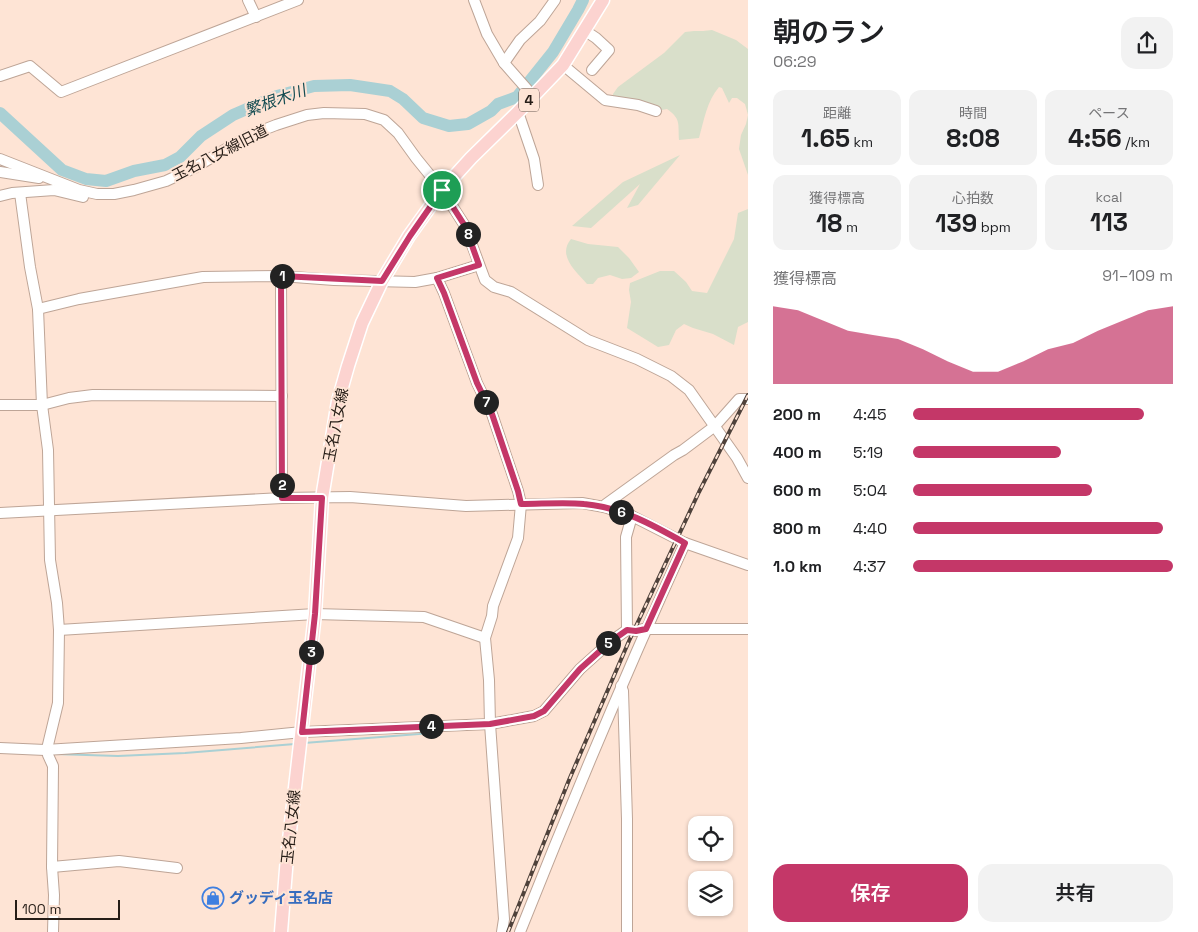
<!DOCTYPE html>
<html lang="ja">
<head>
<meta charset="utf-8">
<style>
	body { margin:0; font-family:"Space Grotesk","Noto Sans JP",sans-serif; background:#f2f2f2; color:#202124; height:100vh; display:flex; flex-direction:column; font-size:19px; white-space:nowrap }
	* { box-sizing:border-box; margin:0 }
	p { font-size:16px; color:#757577 }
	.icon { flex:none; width:28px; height:28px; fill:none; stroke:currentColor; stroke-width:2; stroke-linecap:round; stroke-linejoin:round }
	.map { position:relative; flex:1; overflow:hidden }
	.sheet { display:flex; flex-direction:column; background:#fff; width:450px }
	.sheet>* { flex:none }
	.fabs { position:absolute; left:688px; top:816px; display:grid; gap:10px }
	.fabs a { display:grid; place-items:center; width:45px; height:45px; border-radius:10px; background:#fff; box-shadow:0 1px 4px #0004; font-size:25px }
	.scale { position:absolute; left:15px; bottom:12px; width:105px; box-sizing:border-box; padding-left:5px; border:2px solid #261d17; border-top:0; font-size:14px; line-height:18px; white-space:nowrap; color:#261d17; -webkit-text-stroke:4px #fee4d5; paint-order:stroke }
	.pin { position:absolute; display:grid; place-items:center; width:42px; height:42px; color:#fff; margin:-21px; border:2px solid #fff; border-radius:50%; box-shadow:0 1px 5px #0007 }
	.km { position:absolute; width:25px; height:25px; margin:-12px; border-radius:50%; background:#222; color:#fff; font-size:14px; line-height:25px; text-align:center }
	.round { display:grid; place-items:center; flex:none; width:52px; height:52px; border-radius:15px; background:#f2f2f2 }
	.summary { display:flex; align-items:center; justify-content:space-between; height:85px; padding:0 25px }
	h1 { font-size:28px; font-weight:600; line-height:38px }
	.stats { display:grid; grid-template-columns:repeat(3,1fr); gap:8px; height:85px; padding:5px 25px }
	.stats div { display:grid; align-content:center; border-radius:12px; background:#f2f2f2; text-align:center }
	.stats b { font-size:25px; font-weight:600 }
	.stats small { font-size:14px; font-weight:400 }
	.stats p { font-size:14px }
	.chart { height:140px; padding:10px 25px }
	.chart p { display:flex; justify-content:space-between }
	.chart svg { width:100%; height:90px; margin-top:5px; fill:#c43768; opacity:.7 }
	.cta { display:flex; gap:10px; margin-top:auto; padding:10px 25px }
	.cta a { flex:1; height:58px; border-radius:15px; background:#c43768; color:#fff; font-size:20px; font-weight:600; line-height:58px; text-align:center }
	.cta a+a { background:#f2f2f2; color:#202124 }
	ul { padding:0 25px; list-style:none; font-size:16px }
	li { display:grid; grid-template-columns:80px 60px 1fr; align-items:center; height:38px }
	li i { height:12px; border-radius:6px; background:#c43768 }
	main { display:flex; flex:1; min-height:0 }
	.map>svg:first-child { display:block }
</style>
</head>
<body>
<main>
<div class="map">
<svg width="748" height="932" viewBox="0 0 748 932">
	<rect width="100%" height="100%" fill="#fee4d5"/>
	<g fill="#d9dfca">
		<path d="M712 30 736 40 748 49V175L739 149 741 135 746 124 748 115 745 104 737 98H732L729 103 722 88 719 87C707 101 704 120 699 138L679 140C678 123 681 119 667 109L656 111 612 100 613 94 618 87 664 53 685 32 694 31H703Z"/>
		<path d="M680 155 638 205 627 208 640 184 591 228 572 226 623 182Z"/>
		<path d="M748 209V322L738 327 734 345 713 334 693 328 684 324 676 330 669 345 658 347 627 328 631 302 629 290 630 283 660 271H674L686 282 692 291 707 293 734 239 738 213Z"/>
		<path d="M571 239 588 244 618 247 629 258 639 272 631 278 622 279 610 275 598 278 593 284H587C576 271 557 256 571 239Z"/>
	</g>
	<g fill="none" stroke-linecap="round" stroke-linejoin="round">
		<g stroke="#aad0d4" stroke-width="2">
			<path d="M304 743 419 734 451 730"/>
			<path d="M55 754 118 756 185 753 295 744"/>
		</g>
		<path stroke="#aad0d4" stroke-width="12" d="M0 113 62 170 86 179 106 181 134 171 165 165 180 157 201 136 233 115 277 96 314 86 350 85 390 91 403 99 423 118 449 126 468 124 491 111 498 104 517 97 553 52 578 10 583 0"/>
		<g stroke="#bea597" stroke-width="12">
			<g id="minor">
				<path d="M248 0 256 17"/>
				<path d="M474 0 487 34 504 63 533 96"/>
				<path d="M584 30 596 38 609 50 592 70"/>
				<path d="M504 63 520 40 540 21 555 0"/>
				<path d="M563 65 605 100 638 105 656 111"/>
				<path d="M0 76 30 66 61 92 298 0"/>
				<path d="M518 112 534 159 538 185"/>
				<path d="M0 159 79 190 97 194H114L134 190 166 181 194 168 248 136 276 125 307 115 324 113 365 114 384 120 398 133 416 158 442 190 465 226 485 280 494 287 511 292 588 340 637 359 671 376 689 390 737 458 748 478"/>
				<path d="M0 172 39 178"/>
				<path d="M20 193 30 267 38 309 42 405 48 450 50 560 57 603 59 630 58 703 47 749 48 755 53 766 52 867 119 861 177 868"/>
				<path d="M0 196 12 193 54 190 83 197"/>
				<path d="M281 276 282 498"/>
				<path d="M437 278 444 293 477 383 492 414 518 491 521 504 518 538 493 606 492 616 485 638 489 680 490 724 504 919 502 932"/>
				<path d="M38 309 79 299 203 277 281 276 334 280 415 282 437 278 479 265"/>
				<path d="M0 405H42L69 398 93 395 282 396"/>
				<path d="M604 507 606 504 674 455 683 450 715 426 739 399H748"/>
				<path d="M0 513 282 498 350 497 466 506 582 503 604 507 632 516 685 543 748 565"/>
				<path d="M59 630 315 614 424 617 485 638"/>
				<path d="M627 630 626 537 632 516"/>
				<path d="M621 686 623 691 627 819V932"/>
				<path d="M0 748 45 750 241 738 302 732 490 724 534 716 544 711 580 669 610 642 627 630 636 631 643 629H748"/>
				<path d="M52 867 54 895 53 932"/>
				<path d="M520 932C572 801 627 671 685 543"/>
			</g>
		</g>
		<g stroke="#fff" stroke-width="15">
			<path id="major" d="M281 932 287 857 315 614 322 498 338 401 348 366 362 323 382 281 409 236 442 190 471 158 518 112 563 65 603 0"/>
		</g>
		<use href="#minor" stroke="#fff" stroke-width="10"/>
		<use href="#major" stroke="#fcd3d0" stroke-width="12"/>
		<g stroke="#4f423b" stroke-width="4">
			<path id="rail" d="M508 932 569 780 629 641 699 492 748 395"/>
		</g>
		<use href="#rail" stroke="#fee4d5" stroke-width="2" stroke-dasharray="5.5" stroke-linecap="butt"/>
	</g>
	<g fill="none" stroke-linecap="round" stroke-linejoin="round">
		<g stroke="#fff" stroke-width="10">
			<path id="route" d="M442 190 465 226 479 265 437 278 444 293 477 383 492 414 518 491 521 504C541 504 565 502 584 504 621 507 653 525 685 543L646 629 636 631 627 630 610 642 580 669 544 711 534 716 490 724 302 732 315 614 322 498H282L281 276 382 281 410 236Z"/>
		</g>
		<use href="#route" stroke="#c43768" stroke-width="6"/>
	</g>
	<defs>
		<g id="shop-ring" transform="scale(1.125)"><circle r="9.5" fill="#fee4d5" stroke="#3f7fe0" stroke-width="1.5"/><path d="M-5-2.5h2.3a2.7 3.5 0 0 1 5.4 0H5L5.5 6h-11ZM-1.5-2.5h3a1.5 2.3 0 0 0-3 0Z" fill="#3f7fe0"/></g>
	</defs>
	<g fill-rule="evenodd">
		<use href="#shop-ring" x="213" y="898"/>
	</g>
	<g text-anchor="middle" stroke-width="4" stroke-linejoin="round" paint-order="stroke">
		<rect fill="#fee4d5" stroke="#675950" stroke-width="1" x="519" y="88.5" width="20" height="23" rx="4"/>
		<g font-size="14" font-weight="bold" fill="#261d17">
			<text x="529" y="105">4</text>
		</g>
		<g font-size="15" fill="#261d17" stroke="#fee4d5">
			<text transform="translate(220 153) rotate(-27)" y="5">玉名八女線旧道</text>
			<text transform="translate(336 425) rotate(-79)" y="5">玉名八女線</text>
			<text transform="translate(291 827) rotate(-84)" y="5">玉名八女線</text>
		</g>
		<g font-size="15" font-weight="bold" fill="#366cbe" stroke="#fee4d5" text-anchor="start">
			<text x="229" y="903">グッディ玉名店</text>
		</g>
		<g font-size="16" font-style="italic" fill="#154c52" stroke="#fee4d5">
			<text transform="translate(275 100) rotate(-20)" y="6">繁根木川</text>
		</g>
	</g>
</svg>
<div class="fabs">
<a><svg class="icon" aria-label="locate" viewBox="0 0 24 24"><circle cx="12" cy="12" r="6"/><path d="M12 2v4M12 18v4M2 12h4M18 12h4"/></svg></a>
<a><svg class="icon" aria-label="layers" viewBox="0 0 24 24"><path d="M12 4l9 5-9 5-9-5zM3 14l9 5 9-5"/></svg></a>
</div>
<div class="scale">100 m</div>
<div class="pin" style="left:442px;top:190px;background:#1e9e55"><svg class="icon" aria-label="arrive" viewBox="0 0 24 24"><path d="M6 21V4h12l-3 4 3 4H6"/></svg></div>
<b class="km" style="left:282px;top:276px">1</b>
<b class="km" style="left:282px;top:485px">2</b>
<b class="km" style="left:311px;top:652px">3</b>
<b class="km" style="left:431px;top:726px">4</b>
<b class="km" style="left:608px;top:643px">5</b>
<b class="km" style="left:621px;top:512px">6</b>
<b class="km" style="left:486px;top:402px">7</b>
<b class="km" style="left:468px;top:234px">8</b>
</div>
<section class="sheet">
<div class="summary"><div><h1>朝のラン</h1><p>06:29</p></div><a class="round"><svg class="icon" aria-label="share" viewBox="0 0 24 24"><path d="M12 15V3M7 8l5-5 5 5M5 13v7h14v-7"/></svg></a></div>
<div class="stats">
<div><p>距離</p><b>1.65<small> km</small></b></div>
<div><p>時間</p><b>8:08</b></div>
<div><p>ペース</p><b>4:56<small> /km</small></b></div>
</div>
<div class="stats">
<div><p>獲得標高</p><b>18<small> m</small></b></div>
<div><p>心拍数</p><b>139<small> bpm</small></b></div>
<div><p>kcal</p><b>113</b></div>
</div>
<div class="chart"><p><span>獲得標高</span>91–109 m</p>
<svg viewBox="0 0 160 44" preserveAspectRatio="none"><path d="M0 44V6L10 8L20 13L30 18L40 20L50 22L60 27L70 33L80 38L90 38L100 33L110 27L120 24L130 18L140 13L150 8L160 6V44z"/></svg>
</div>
<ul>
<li><b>200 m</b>4:45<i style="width:89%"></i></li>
<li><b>400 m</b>5:19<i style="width:57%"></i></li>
<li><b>600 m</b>5:04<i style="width:69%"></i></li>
<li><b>800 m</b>4:40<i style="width:96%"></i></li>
<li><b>1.0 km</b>4:37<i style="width:100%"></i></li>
</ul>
<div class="cta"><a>保存</a><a>共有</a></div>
</section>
</main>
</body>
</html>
